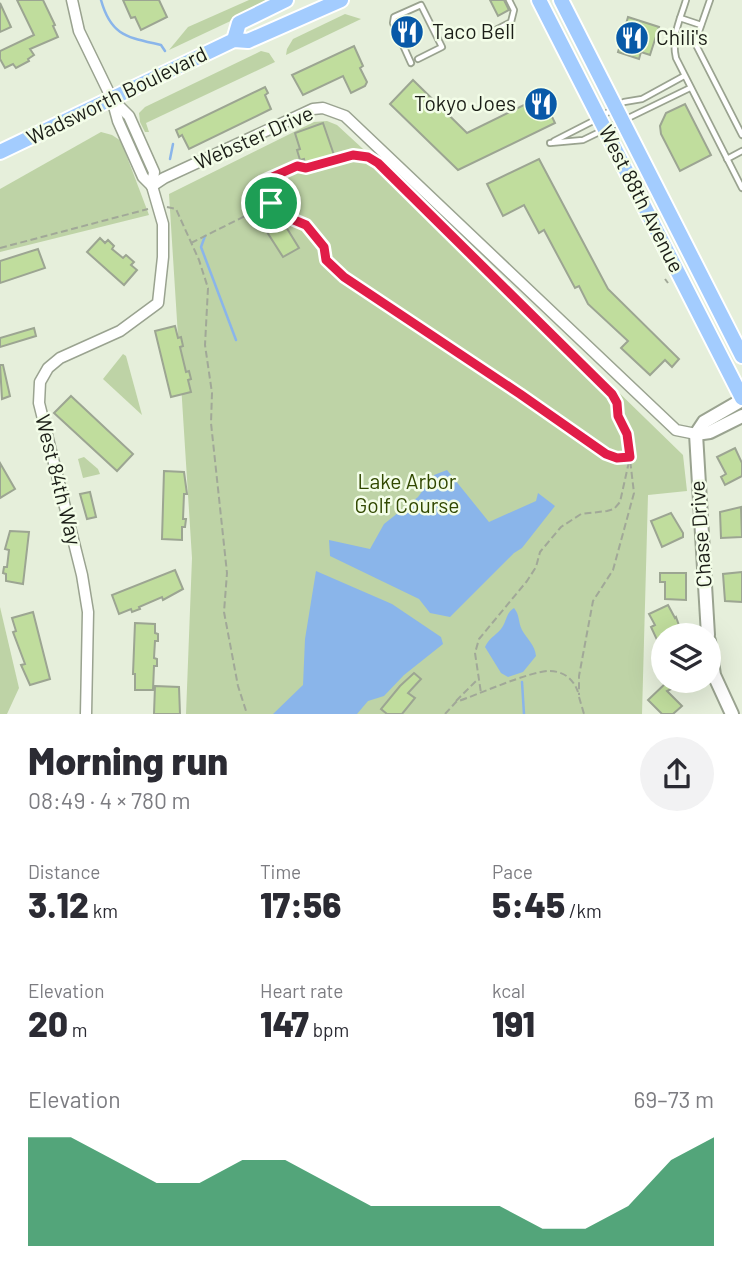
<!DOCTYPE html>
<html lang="en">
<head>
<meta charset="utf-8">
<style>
	body { margin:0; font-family:Barlow,sans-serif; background:#f2f2f3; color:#2b2b33; height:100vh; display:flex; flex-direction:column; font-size:26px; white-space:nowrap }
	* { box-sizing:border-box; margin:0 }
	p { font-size:23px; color:#7c7c81 }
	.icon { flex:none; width:38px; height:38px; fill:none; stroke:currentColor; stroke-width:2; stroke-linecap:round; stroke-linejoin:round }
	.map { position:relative; height:714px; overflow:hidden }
	.panel { display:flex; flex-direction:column; background:#fff; flex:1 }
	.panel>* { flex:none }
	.tools { position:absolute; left:651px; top:623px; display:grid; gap:14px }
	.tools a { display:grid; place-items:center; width:70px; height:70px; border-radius:50%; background:#fff; box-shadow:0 7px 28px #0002; font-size:35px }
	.pin { position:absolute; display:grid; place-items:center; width:60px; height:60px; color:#fff; margin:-30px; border:4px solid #fff; border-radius:50%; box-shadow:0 2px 7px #0007 }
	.round { display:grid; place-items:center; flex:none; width:74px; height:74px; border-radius:37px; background:#f2f2f3 }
	.summary { display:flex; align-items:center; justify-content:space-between; height:119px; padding:0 28px }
	h1 { font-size:38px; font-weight:800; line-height:52px }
	.stats { display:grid; grid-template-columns:repeat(3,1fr); gap:10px; height:119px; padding:7px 28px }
	.stats div { display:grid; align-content:center }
	.stats b { font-size:35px; font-weight:800 }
	.stats small { font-size:19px; font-weight:400 }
	.stats p { font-size:19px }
	.chart { height:196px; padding:14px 28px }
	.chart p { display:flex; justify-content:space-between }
	.chart svg { width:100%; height:126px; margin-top:7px; fill:#0b8043; opacity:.7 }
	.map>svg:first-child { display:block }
</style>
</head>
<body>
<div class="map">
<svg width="742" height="714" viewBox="0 0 742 714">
	<rect width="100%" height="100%" fill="#e6efdb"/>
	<g fill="#bed3a6">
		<path d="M249 0H275L169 50 188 27Z"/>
		<path d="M345 14 361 19 286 55 287 49 293 39Z"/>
		<path d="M261 51 269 53 275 62 146 123 149 132H145L140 122 139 113 145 107Z"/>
		<path d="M327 121 337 125 463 241 683 455 687 491 648 495 642 714H186L192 558 169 194 314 122Z"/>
		<path d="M101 132 112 135 121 141 149 215 0 252V189Z"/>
		<path d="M123 354 126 356 142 415 103 379Z"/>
		<path d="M84 457 98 469 100 474 83 478 78 459Z"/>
		<path d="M0 607 19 688 7 714H0Z"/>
	</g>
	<g fill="#8ab5ea">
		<path d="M447 470 489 522 536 501 538 493 555 506 522 548 514 553 450 617 430 613 419 599 330 556 329 540 370 549 384 524 418 497 434 475Z"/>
		<path d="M316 571 392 604 441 637 443 644 404 675 384 696 368 701 357 714H273L303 685 305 639Z"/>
		<path d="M514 608C520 615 518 622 522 630 527 639 535 645 536 656L523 672 508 677 501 673 485 647C489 638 495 636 501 629 507 622 505 614 514 608Z"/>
	</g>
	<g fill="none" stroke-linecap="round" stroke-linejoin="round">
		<g stroke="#8ab5ea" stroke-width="2.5">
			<path d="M101 0C111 36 127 37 161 45L165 51"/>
			<path d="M170 159 173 144"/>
			<path d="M205 236 201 247 236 340"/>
			<path d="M522 682 524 714"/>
		</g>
	</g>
	<g fill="#c0dd9d" stroke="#9ca592" stroke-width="2">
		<path d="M17 0H43L55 25 53 26 58 37 30 49 34 55 28 59 29 61 16 68 13 64 5 68 0 59V51L34 35Z"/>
		<path d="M123 0H159L167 17 141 30 135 17 131 18Z"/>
		<path d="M490 0H504L509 10 498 16Z"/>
		<path d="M0 3 11 27 0 32Z"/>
		<path d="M409 17 420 41 409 46 398 22Z"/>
		<path d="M628 17 659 27 650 55 641 52 639 59 618 52Z"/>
		<path d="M354 46 363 66 360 68 367 82 365 86 351 93 343 76 303 95 292 75Z"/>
		<path d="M413 80 467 133 542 96 555 123 458 170 390 104Z"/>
		<path d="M265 87 268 93 265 95 271 109 189 149 182 135 179 137 176 130Z"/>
		<path d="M685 104 711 155 680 171 661 134 660 126 666 113Z"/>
		<path d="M323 123 334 155 305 164 304 159 300 160 297 150 300 149 295 133Z"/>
		<path d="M539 159 608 289 679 359 672 367 665 360 650 375 621 348 628 341 588 304 579 286 575 288 544 230 539 233 524 205 503 216 487 184Z"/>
		<path d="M283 222 299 248 283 257 267 232Z"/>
		<path d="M100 238 105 243 108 240 114 246 112 249 123 258 126 255 134 262 131 265 137 270 124 285 87 252Z"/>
		<path d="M38 249 45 268 0 283V261Z"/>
		<path d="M175 326 178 338 181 337 183 346 180 347 186 372 189 371 191 379 188 380 191 392 171 397 155 331Z"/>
		<path d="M34 328 36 336 0 347V338Z"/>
		<path d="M0 365H3L10 396 2 399Z"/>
		<path d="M71 396 133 454 117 471 54 413Z"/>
		<path d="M735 448 742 463V476L725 485 721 477 726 474 717 457Z"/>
		<path d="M0 463 15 489 0 498Z"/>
		<path d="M164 471 184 472 187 494H184L183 519H186L185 527H182V540L162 539Z"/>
		<path d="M90 492 96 517 87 519 80 494Z"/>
		<path d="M741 507 742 537 721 538 720 512Z"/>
		<path d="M671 513 683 533V537L662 547 651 521Z"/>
		<path d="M10 531 29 532 23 584 6 581V574L3 573 4 567H7L9 550 5 549Z"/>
		<path d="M175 570 183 589 163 600 162 597 139 607 140 609 132 612 131 609 119 614 112 595Z"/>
		<path d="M742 572V602L725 601 723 574Z"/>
		<path d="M660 573H686V600L665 599V582H660Z"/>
		<path d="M668 605 675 618 676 617 681 631 673 635H663V640L658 642 651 627 655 625 649 614Z"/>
		<path d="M33 612 50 679 30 685 21 665 25 664 13 632 16 631 12 618Z"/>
		<path d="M135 623 155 624V633L158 634V641H155L154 658 157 659V666H154L153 690H135V674H133Z"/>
		<path d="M414 673 421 679 408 693 415 698 402 714H387L381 709 400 686Z"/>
		<path d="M668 681H687L667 691 682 706 673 714H662L648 700Z"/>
		<path d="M155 686 179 687 180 714H154Z"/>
	</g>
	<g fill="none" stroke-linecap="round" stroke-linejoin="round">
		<g stroke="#9aa390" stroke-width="8">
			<g id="service">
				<path d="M686 0C680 20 671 37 676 58L742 188"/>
				<path d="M710 0 695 43 742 135"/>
				<path d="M680 18 701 25"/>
				<path d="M486 35 511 22 514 10 509 0"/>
				<path d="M411 63 393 23 394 17 421 5 442 47 418 59"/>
				<path d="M554 141 599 118 624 102 642 99 684 76"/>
				<path d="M550 143 583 140 690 88"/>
				<path d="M727 159 742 151"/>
			</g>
		</g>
		<g stroke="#9aa390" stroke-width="13">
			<g id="minor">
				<path d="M72 0 79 31 112 99 118 121 143 177 152 186"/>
				<path d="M152 186 164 178 313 109 323 108 345 116 676 430 696 434"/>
				<path d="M86 714 88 612 82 575 39 403 40 382 48 368 60 358 120 331 158 303 163 257V224L152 186 154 172 129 116 112 99"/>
			</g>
		</g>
		<g stroke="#9aa390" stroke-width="16">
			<g id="tertiary">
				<path d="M696 434 708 635"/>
				<path d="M696 434 704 422 742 400"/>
				<path d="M696 434 710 432 742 416"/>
				<path d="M709 641 714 675 732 714"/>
			</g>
		</g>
		<g stroke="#fff" stroke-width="18">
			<g id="primary">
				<path d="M539 0 742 398"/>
				<path d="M561 0 742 356"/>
				<path d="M234 40 239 23 286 0"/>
				<path d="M0 152 234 40 248 41 341 0"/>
			</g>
		</g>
		<g stroke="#a1a898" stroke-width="2" stroke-dasharray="7 3.5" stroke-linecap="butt">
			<path d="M270 202 261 182 297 166 306 168 353 155 368 157 378 163 612 394 617 403 618 416 627 434 634 493 613 570 593 601 579 676V695"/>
			<path d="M167 207 176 209 199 260 208 288 205 345 212 393 211 423 227 573 224 612 238 686 247 714"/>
			<path d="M191 243 271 203 279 202 294 220 306 225 324 247 326 260 344 277 520 394 606 454 617 458 630 457 620 502 614 509 607 511 581 514 561 527 540 552 536 567 527 581 479 639 475 653 481 693"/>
			<path d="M0 248 148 209"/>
			<path d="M665 279 668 283"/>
			<path d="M579 697 584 714"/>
			<path d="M456 701 477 680"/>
			<path d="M445 714 456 702C477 695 530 671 549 671 563 671 573 678 578 692"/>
		</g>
		<use href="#service" stroke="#fff" stroke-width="4.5"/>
		<use href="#minor" stroke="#fff" stroke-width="10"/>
		<use href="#tertiary" stroke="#fff" stroke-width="12"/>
		<use href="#primary" stroke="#a3ccfe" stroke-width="14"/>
	</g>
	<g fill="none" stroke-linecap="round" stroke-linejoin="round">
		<g stroke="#fff" stroke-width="14">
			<path id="route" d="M353 155 368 157 378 163 612 394 617 403 618 416 627 434 630 457 617 458 606 454 520 394 344 277 326 260 324 247 306 225 294 220 279 202 271 203 261 182 297 166 306 168Z"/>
		</g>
		<use href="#route" stroke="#e11d48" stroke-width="9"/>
	</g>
	<defs>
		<g id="restaurant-disc" transform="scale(1.75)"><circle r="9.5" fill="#0859a8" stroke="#f3fde8"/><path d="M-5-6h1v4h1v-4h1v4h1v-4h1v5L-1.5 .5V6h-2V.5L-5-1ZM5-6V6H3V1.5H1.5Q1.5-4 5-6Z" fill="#fff"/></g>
	</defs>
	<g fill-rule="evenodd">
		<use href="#restaurant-disc" x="407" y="32"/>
		<use href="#restaurant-disc" x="632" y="38"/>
		<use href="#restaurant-disc" x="541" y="104"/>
	</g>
	<g text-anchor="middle" stroke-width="5" stroke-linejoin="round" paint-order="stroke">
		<g font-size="21" fill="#1b1e17" stroke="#f3fde8" text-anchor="start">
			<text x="432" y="39">Taco Bell</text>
			<text x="656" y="45">Chili's</text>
			<text x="516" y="111" text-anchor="end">Tokyo Joes</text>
		</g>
		<g font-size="21" fill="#1b1e17" stroke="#f3fde8">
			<text transform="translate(117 96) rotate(-26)" y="7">Wadsworth Boulevard</text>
			<text transform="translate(254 138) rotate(-24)" y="7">Webster Drive</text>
			<text transform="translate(641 199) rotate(63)" y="7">West 88th Avenue</text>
			<text transform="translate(58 480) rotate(76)" y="7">West 84th Way</text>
			<text transform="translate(701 534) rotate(-94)" y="7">Chase Drive</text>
		</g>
		<g font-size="21" fill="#314800" stroke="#f3fde8">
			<text x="407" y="489">Lake Arbor<tspan x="407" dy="24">Golf Course</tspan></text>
		</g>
	</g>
</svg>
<div class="tools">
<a><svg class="icon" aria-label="layers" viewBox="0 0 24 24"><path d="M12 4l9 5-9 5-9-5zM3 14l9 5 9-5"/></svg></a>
</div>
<div class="pin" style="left:271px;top:203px;background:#1e9e55"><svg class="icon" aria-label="arrive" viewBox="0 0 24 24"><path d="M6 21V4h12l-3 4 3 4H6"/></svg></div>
</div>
<section class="panel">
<div class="summary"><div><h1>Morning run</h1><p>08:49 · 4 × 780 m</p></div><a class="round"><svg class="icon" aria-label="share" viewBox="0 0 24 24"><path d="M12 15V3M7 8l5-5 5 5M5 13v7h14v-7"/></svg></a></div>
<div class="stats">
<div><p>Distance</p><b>3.12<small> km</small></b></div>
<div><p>Time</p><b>17:56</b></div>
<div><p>Pace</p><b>5:45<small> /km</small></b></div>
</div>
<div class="stats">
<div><p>Elevation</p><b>20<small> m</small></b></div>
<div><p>Heart rate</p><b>147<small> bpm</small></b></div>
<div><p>kcal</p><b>191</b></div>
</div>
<div class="chart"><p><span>Elevation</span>69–73 m</p>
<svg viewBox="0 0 160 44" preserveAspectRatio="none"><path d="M0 44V6L10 6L20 14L30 22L40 22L50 14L60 14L70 22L80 30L90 30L100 30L110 30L120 38L130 38L140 30L150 14L160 6V44z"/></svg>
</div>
</section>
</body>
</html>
